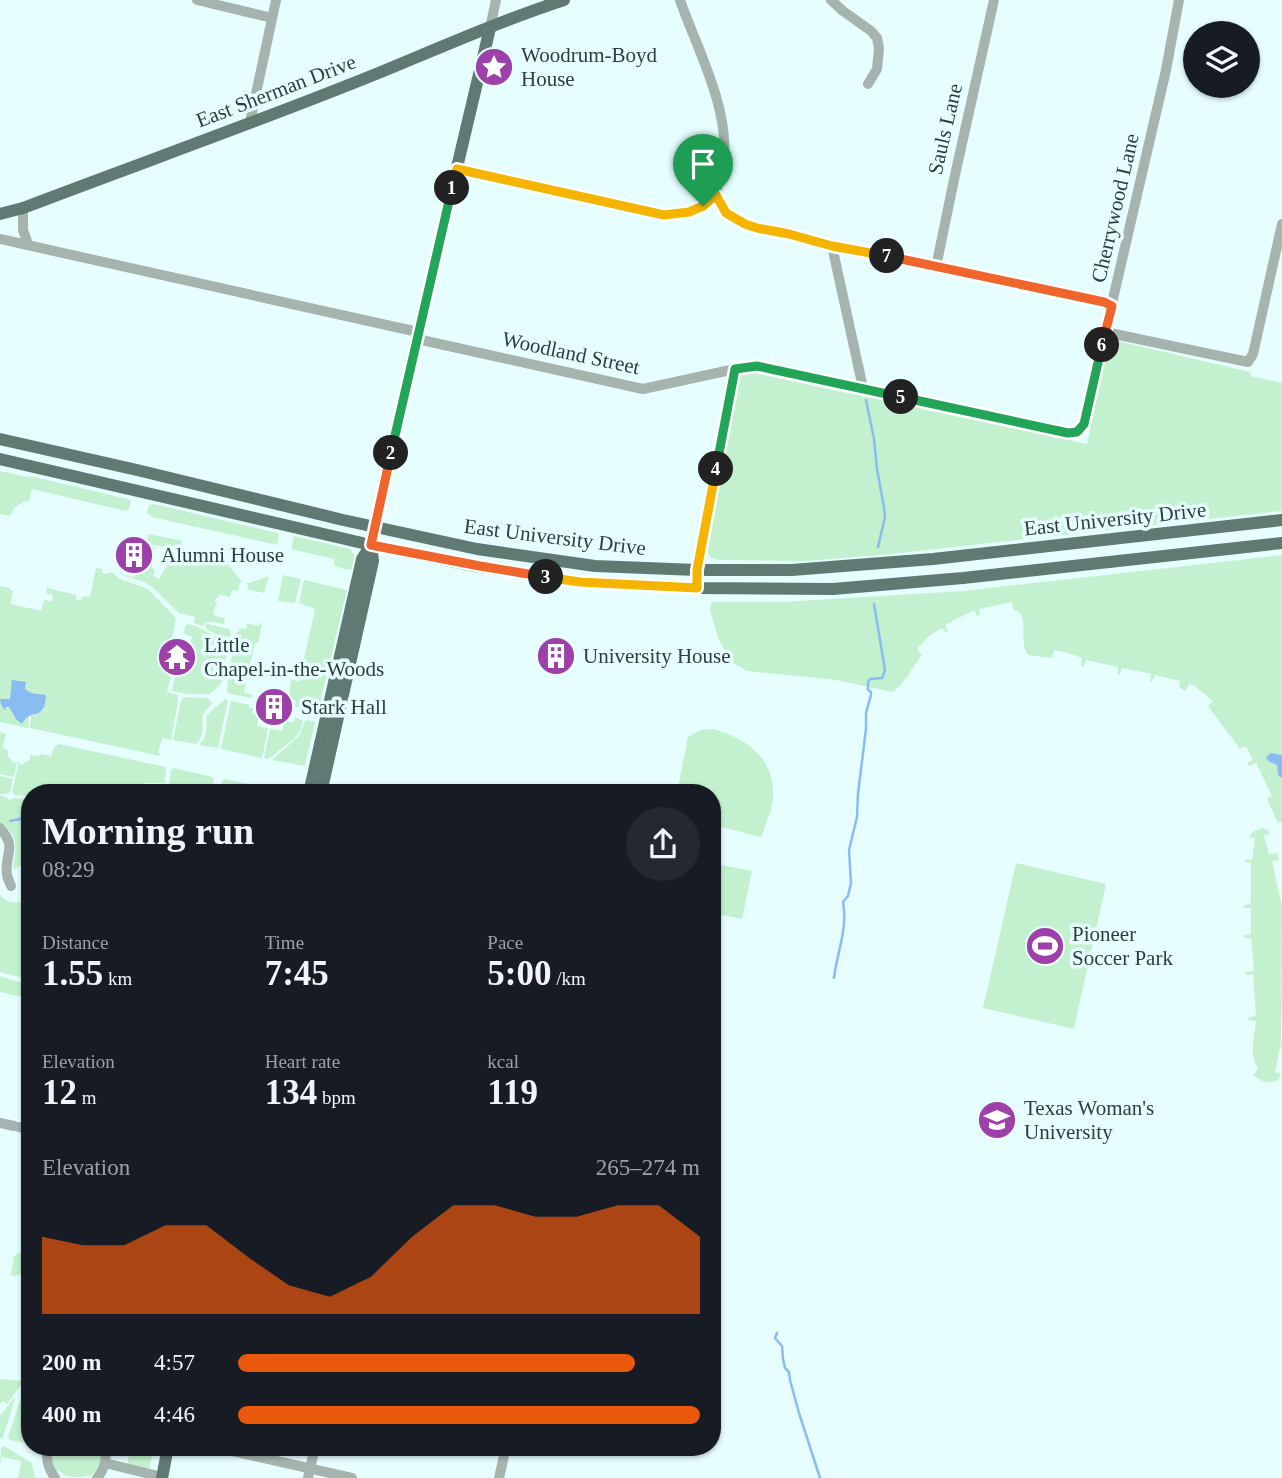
<!DOCTYPE html>
<html lang="en">
<head>
<meta charset="utf-8">
<style>
	body { margin:0; font-family:Georgia,serif; background:#242831; color:#f1f3f6; height:100vh; display:flex; flex-direction:column; font-size:26px; white-space:nowrap }
	* { box-sizing:border-box; margin:0 }
	p { font-size:23px; color:#9ea1a6 }
	.icon { flex:none; width:38px; height:38px; fill:none; stroke:currentColor; stroke-width:2; stroke-linecap:round; stroke-linejoin:round }
	.map { position:relative; flex:1; overflow:hidden }
	.sheet { position:absolute; left:21px; top:784px; width:700px; height:672px; display:flex; flex-direction:column; background:#171b24; border-radius:28px; box-shadow:0 2px 5px #0004 }
	.sheet>* { flex:none }
	.buttons { position:absolute; left:1183px; top:21px; display:grid; gap:14px }
	.buttons a { display:grid; place-items:center; width:77px; height:77px; border-radius:50%; background:#171b24; box-shadow:0 2px 5px #0004; font-size:35px }
	.pin { position:absolute; display:grid; place-items:center; width:60px; height:60px; color:#fff; margin:-72px -30px; border-radius:50% 50% 50% 0; rotate:-45deg; box-shadow:0 0 7px #0007 }
	.pin .icon { rotate:45deg }
	.km { position:absolute; width:35px; height:35px; margin:-18px; border-radius:50%; background:#222; color:#fff; font-size:19px; line-height:35px; text-align:center }
	.round { display:grid; place-items:center; flex:none; width:74px; height:74px; border-radius:37px; background:#242831 }
	.headline { display:flex; align-items:center; justify-content:space-between; height:119px; padding:0 21px }
	h1 { font-size:38px; font-weight:700; line-height:52px }
	.figures { display:grid; grid-template-columns:repeat(3,1fr); gap:10px; height:119px; padding:7px 21px }
	.figures div { display:grid; align-content:center }
	.figures b { font-size:35px; font-weight:700 }
	.figures small { font-size:19px; font-weight:400 }
	.figures p { font-size:19px }
	.chart { height:196px; padding:14px 21px }
	.chart p { display:flex; justify-content:space-between }
	.chart svg { width:100%; height:126px; margin-top:7px; fill:#ea580c; opacity:.7 }
	ul { padding:0 21px; list-style:none; font-size:23px }
	li { display:grid; grid-template-columns:112px 84px 1fr; align-items:center; height:52px }
	li i { height:18px; border-radius:9px; background:#ea580c }
	.map>svg:first-child { display:block }
</style>
</head>
<body>
<div class="map">
<svg width="1282" height="1478" viewBox="0 0 1282 1478">
	<rect width="100%" height="100%" fill="#e7feff"/>
	<g fill="#c3f1cf">
		<path d="M1109 339 1250 372 1251 376 1282 383V511L892 554 808 561 718 560 711 558 707 550 740 370 1087 444Z"/>
		<path d="M0 471 27 477H34L128 499 131 501 129 509 126 511 32 489 29 502 24 501 15 507 10 516 0 514Z"/>
		<path d="M154 504 277 533 279 534 277 545 152 517 147 513 149 505Z"/>
		<path d="M149 534 182 541 180 548 173 546H158L153 545 147 540Z"/>
		<path d="M294 536 350 549 355 556 351 570 336 567 334 564V559L291 549Z"/>
		<path d="M144 542 155 548 151 561 153 569 155 570 153 576 157 578 158 580 170 561 179 566 181 551 226 562 242 582 240 583 238 591 232 590 230 597 219 595 218 598H216L215 602 217 603 213 612 214 616 225 618 224 624C216 623 208 619 203 626L194 623 195 617 179 613 151 586 144 582 122 575 119 571 124 575 134 577 136 569 140 570 143 558H146L147 553 144 552 146 544Z"/>
		<path d="M1282 555V822L1278 823 1267 799 1272 796 1256 763 1249 766 1247 763 1253 760 1246 746 1240 749 1208 706 1213 701 1195 686 1189 684 1185 691 1180 688V681L1155 675 1152 682 1150 681 1151 674 1122 668 1120 674 1118 675V667L1086 660 1084 666H1081L1082 658 1068 653 1054 650 1052 658 1028 655C1017 641 1032 615 1013 609L1012 602 979 609 980 615 977 616 974 610 945 625 948 631 946 633 942 628 929 636 917 649 922 655C914 665 902 688 892 692L837 680 747 671 730 661 719 640 710 611 711 602H782L963 591Z"/>
		<path d="M96 568 102 569V572L106 574 112 572 120 579 148 589 176 618 171 644 174 646 169 665 173 667 167 692 178 695V701L171 740 162 738 158 753 161 754 160 756 30 728 31 716 44 710 40 694 31 693 25 689 26 682 10 700 0 699V586L10 588V591H13L11 604 41 611 44 600 52 601 53 595 46 593 47 588 77 595 76 600 81 601 83 596 90 597Z"/>
		<path d="M283 575 301 579 295 603 278 601Z"/>
		<path d="M269 576 264 593 247 589 248 585 246 584Z"/>
		<path d="M304 580 347 590 318 711 307 708V707L305 706 303 708 295 706 296 701 289 699 291 680 299 681 315 609 299 603Z"/>
		<path d="M247 623 259 626 260 623H262L258 643H255L244 692 252 695 251 698 227 693 228 678 237 679 238 667 230 665 237 632H238L240 628 246 629Z"/>
		<path d="M188 624 198 627 228 643 222 682 210 694H189L172 691 177 668H181L186 648H189L192 637 184 634 185 627Z"/>
		<path d="M208 624 229 629 231 631 229 641 206 629 205 625Z"/>
		<path d="M184 697 207 698 213 703C210 706 207 708 205 711 198 723 209 730 196 744L173 740 181 701Z"/>
		<path d="M225 699 228 700 218 748 199 745C210 734 205 727 207 715Z"/>
		<path d="M0 700 3 709 9 707 14 716 22 723 25 718 29 717 28 728 0 722Z"/>
		<path d="M231 701 249 705V708H253L252 713 259 714 257 726 268 728 262 758 221 749Z"/>
		<path d="M295 717 303 721 301 729 294 739 268 759 264 758 270 729 282 731 285 721 294 722Z"/>
		<path d="M306 720 315 722 305 766 272 760 298 737Z"/>
		<path d="M713 729C747 738 776 759 773 799 772 812 765 824 762 837L712 825V793H677L688 737 700 730Z"/>
		<path d="M0 732 6 734 3 746 5 750H9L7 755 10 758 11 761 14 763 17 761 14 777 0 774Z"/>
		<path d="M59 744 166 767 165 783H143L142 793H30V796L15 795 12 792 19 761 20 764 23 765 26 761H30V755L39 756 41 754 51 756 55 746Z"/>
		<path d="M173 768 213 777 214 780 213 786H200L190 793H168L171 770Z"/>
		<path d="M0 776 13 779 10 792 6 794H0Z"/>
		<path d="M224 779 270 788 265 793H234L219 787Z"/>
		<path d="M0 796 6 797 10 800 14 798 30 799V868L26 863 15 869 13 868C15 849 21 834 0 824Z"/>
		<path d="M1263 828 1268 830 1270 833 1264 836 1269 854 1277 853 1279 860 1272 862 1282 906 1281 1043 1282 1047H1280L1275 1072 1281 1074 1278 1080C1268 1085 1261 1081 1253 1075L1258 1069C1249 1055 1254 1038 1256 1021L1248 1020 1249 1017 1256 1016 1253 974 1246 975V972L1254 971 1251 938H1244V935L1251 934V908H1244L1243 905 1251 904V863L1244 862 1246 859 1252 860 1255 838 1248 837 1254 831Z"/>
		<path d="M712 863 752 871 742 919 712 913Z"/>
		<path d="M1016 863 1106 884 1074 1029 983 1008Z"/>
		<path d="M0 894C5 902 12 903 21 902 24 908 22 910 21 916L30 934 29 976 23 978 0 972Z"/>
		<path d="M0 976 25 984 22 997 0 992Z"/>
		<path d="M23 1251 25 1252 24 1273 15 1276 11 1275 14 1256Z"/>
		<path d="M0 1379 24 1381 7 1404 3 1401 0 1404Z"/>
		<path d="M14 1398 15 1399 3 1437 0 1438V1416Z"/>
		<path d="M20 1400 30 1437V1440H27V1443L9 1440 8 1437Z"/>
		<path d="M4 1446 32 1463 35 1478H18L21 1461 2 1457 0 1466 1 1447Z"/>
		<path d="M52 1447H99C102 1460 99 1470 89 1477L88 1476C77 1478 67 1478 59 1471L57 1472C50 1463 51 1457 52 1447Z"/>
		<path d="M131 1447H154L149 1470 127 1464Z"/>
	</g>
	<g fill="#89bcf0">
		<path d="M12 680 26 682 25 689 31 693 46 695C45 723 30 707 22 724L16 719 9 707H6L5 710C2 708 0 702 0 699H10Z"/>
		<path d="M1271 753 1282 755V778L1278 775 1277 765 1268 761 1266 757Z"/>
	</g>
	<g fill="none" stroke-linecap="round" stroke-linejoin="round">
		<g stroke="#89bcf0" stroke-width="2.5">
			<path d="M866 400 874 439 877 469 884 508 885 517 878 547"/>
			<path d="M10 821 30 817"/>
			<path d="M834 978C837 952 848 929 843 902L848 896 851 883 849 850 857 817 858 794 866 729V713L871 695V692L868 690V682L870 679 882 678 885 670 874 604"/>
			<path d="M777 1333 775 1338 782 1346 783 1359 785 1368 789 1372 790 1380 799 1413 820 1478"/>
		</g>
		<g stroke="#a5b4af" stroke-width="10">
			<path d="M197 0 272 18"/>
			<path d="M680 0C696 46 727 104 724 152 723 166 718 181 716 195"/>
			<path d="M831 0 843 11 871 31 877 38 879 48 877 69 868 84"/>
			<path d="M490 28 496 0"/>
			<path d="M250 122 276 0"/>
			<path d="M457 169 664 215C689 212 696 213 716 195"/>
			<path d="M716 195C721 203 724 212 732 217 749 230 770 229 790 234 814 240 837 247 861 251L1104 302 1112 306"/>
			<path d="M23 208V230L28 244"/>
			<path d="M0 239 418 332"/>
			<path d="M832 246 863 388"/>
			<path d="M936 267 955 175 994 0"/>
			<path d="M1105 332 1248 362 1253 354 1282 224"/>
			<path d="M417 339 643 389 735 369 757 366 1068 433 1077 432 1084 424 1166 70 1179 0"/>
			<path d="M697 588V570L735 369"/>
			<path d="M0 828C18 848 4 853 7 875 8 879 10 883 11 886"/>
			<path d="M0 1123 14 1126"/>
			<path d="M19 1127 30 1130"/>
			<path d="M48 1447C45 1459 48 1468 55 1478"/>
			<path d="M215 1447 352 1478"/>
			<path d="M105 1463 162 1477"/>
			<path d="M97 1478C105 1469 107 1459 105 1447"/>
			<path d="M308 1478 315 1447"/>
			<path d="M499 1478 506 1447"/>
		</g>
		<g stroke="#5f7a73" stroke-width="12">
			<path d="M0 214 23 208C141 163 260 121 376 74 439 48 500 21 564 0"/>
			<path d="M0 439 137 470 343 520 477 549 595 566 697 570H792L933 559 1282 520"/>
			<path d="M0 459 371 545 480 567 580 582 697 588 833 589 963 578 1282 543"/>
			<path d="M309 793 362 559 371 545 418 332 490 28"/>
			<path d="M321 793 373 561 371 545"/>
			<path d="M162 1478 168 1447"/>
		</g>
	</g>
	<g fill="none" stroke-linecap="round" stroke-linejoin="round">
		<g stroke="#fff" stroke-width="14">
			<path id="split-1" d="M452 188 457 169 664 215 689 212 703 206"/>
		</g>
		<g stroke="#fff" stroke-width="14">
			<path id="split-2" d="M391 453 452 188"/>
		</g>
		<g stroke="#fff" stroke-width="14">
			<path id="split-3" d="M391 453 371 545 480 566 546 577"/>
		</g>
		<g stroke="#fff" stroke-width="14">
			<path id="split-4" d="M546 577 580 582 697 588V570L716 469"/>
		</g>
		<g stroke="#fff" stroke-width="14">
			<path id="split-5" d="M716 469 735 369 757 366 901 397"/>
		</g>
		<g stroke="#fff" stroke-width="14">
			<path id="split-6" d="M901 397 1068 433 1077 432 1084 424 1102 345"/>
		</g>
		<g stroke="#fff" stroke-width="14">
			<path id="split-7" d="M887 256 1104 302 1112 306 1102 345"/>
		</g>
		<g stroke="#fff" stroke-width="14">
			<path id="split-8" d="M703 206 716 195 726 213 745 224 757 228 789 234 832 246 887 256"/>
		</g>
		<use href="#split-1" stroke="#f5b400" stroke-width="9"/>
		<use href="#split-2" stroke="#22a559" stroke-width="9"/>
		<use href="#split-3" stroke="#f0652b" stroke-width="9"/>
		<use href="#split-4" stroke="#f5b400" stroke-width="9"/>
		<use href="#split-5" stroke="#22a559" stroke-width="9"/>
		<use href="#split-6" stroke="#22a559" stroke-width="9"/>
		<use href="#split-7" stroke="#f0652b" stroke-width="9"/>
		<use href="#split-8" stroke="#f5b400" stroke-width="9"/>
	</g>
	<defs>
		<g id="sight-disc" transform="scale(2.0125)"><circle r="9.5" fill="#9d40aa" stroke="#e7feff"/><path d="M0-6L1.8-2.2L6-1.7L2.9 1.2L3.7 5.4L0 3.3L-3.7 5.4L-2.9 1.2L-6-1.7L-1.8-2.2Z" fill="#fff"/></g>
		<g id="building-disc" transform="scale(2.0125)"><circle r="9.5" fill="#9d40aa" stroke="#e7feff"/><path d="M-4-6H4V6H1V3H-1V6H-4ZM-2.5-4.3h1.7v1.8h-1.7ZM.8-4.3h1.7v1.8H.8ZM-2.5-1h1.7V.8h-1.7ZM.8-1h1.7V.8H.8Z" fill="#fff"/></g>
		<g id="temple-disc" transform="scale(2.0125)"><circle r="9.5" fill="#9d40aa" stroke="#e7feff"/><path d="M0-6L5-2H3V0L6.5 2.5H4V6H1.5V3h-3V6H-4V2.5H-6.5L-3 0V-2H-5Z" fill="#fff"/></g>
		<g id="stadium-disc" transform="scale(2.0125)"><circle r="9.5" fill="#9d40aa" stroke="#e7feff"/><path d="M0-5a6.5 5 0 1 0 0 10a6.5 5 0 1 0 0-10ZM-3.5-1.8h7v3.6h-7Z" fill="#fff"/></g>
		<g id="university-disc" transform="scale(2.0125)"><circle r="9.5" fill="#9d40aa" stroke="#e7feff"/><path d="M0-5L7-2L0 1L-7-2ZM-4 1L0 2.5L4 1V4Q0 6-4 4Z" fill="#fff"/></g>
	</defs>
	<g fill-rule="evenodd">
		<use href="#sight-disc" x="494" y="67"/>
		<use href="#building-disc" x="134" y="555"/>
		<use href="#building-disc" x="556" y="656"/>
		<use href="#temple-disc" x="177" y="657"/>
		<use href="#building-disc" x="274" y="707"/>
		<use href="#stadium-disc" x="1045" y="946"/>
		<use href="#university-disc" x="997" y="1120"/>
	</g>
	<g text-anchor="middle" stroke-width="7" stroke-linejoin="round" paint-order="stroke">
		<g font-size="21" fill="#2e3d3e" stroke="#e7feff" text-anchor="start">
			<text x="521" y="62">Woodrum-Boyd<tspan x="521" dy="24">House</tspan></text>
			<text x="161" y="562">Alumni House</text>
			<text x="204" y="652">Little<tspan x="204" dy="24">Chapel-in-the-Woods</tspan></text>
			<text x="583" y="663">University House</text>
			<text x="301" y="714">Stark Hall</text>
			<text x="1072" y="941">Pioneer<tspan x="1072" dy="24">Soccer Park</tspan></text>
			<text x="1024" y="1115">Texas Woman's<tspan x="1024" dy="24">University</tspan></text>
		</g>
		<g font-size="21" fill="#2e3d3e" stroke="#e7feff">
			<text transform="translate(276 91) rotate(-21)" y="7">East Sherman Drive</text>
			<text transform="translate(945 129) rotate(-77)" y="7">Sauls Lane</text>
			<text transform="translate(1115 208) rotate(-77)" y="7">Cherrywood Lane</text>
			<text transform="translate(571 353) rotate(12)" y="7">Woodland Street</text>
			<text transform="translate(1115 519) rotate(-6)" y="7">East University Drive</text>
			<text transform="translate(555 537) rotate(7)" y="7">East University Drive</text>
		</g>
	</g>
</svg>
<div class="buttons">
<a><svg class="icon" aria-label="layers" viewBox="0 0 24 24"><path d="M12 4l9 5-9 5-9-5zM3 14l9 5 9-5"/></svg></a>
</div>
<div class="pin" style="left:703px;top:206px;background:#1e9e55"><svg class="icon" aria-label="arrive" viewBox="0 0 24 24"><path d="M6 21V4h12l-3 4 3 4H6"/></svg></div>
<b class="km" style="left:452px;top:188px">1</b>
<b class="km" style="left:391px;top:453px">2</b>
<b class="km" style="left:546px;top:577px">3</b>
<b class="km" style="left:716px;top:469px">4</b>
<b class="km" style="left:901px;top:397px">5</b>
<b class="km" style="left:1102px;top:345px">6</b>
<b class="km" style="left:887px;top:256px">7</b>
<section class="sheet">
<div class="headline"><div><h1>Morning run</h1><p>08:29</p></div><a class="round"><svg class="icon" aria-label="share" viewBox="0 0 24 24"><path d="M12 15V3M7 8l5-5 5 5M5 13v7h14v-7"/></svg></a></div>
<div class="figures">
<div><p>Distance</p><b>1.55<small> km</small></b></div>
<div><p>Time</p><b>7:45</b></div>
<div><p>Pace</p><b>5:00<small> /km</small></b></div>
</div>
<div class="figures">
<div><p>Elevation</p><b>12<small> m</small></b></div>
<div><p>Heart rate</p><b>134<small> bpm</small></b></div>
<div><p>kcal</p><b>119</b></div>
</div>
<div class="chart"><p><span>Elevation</span>265–274 m</p>
<svg viewBox="0 0 160 44" preserveAspectRatio="none"><path d="M0 44V17L10 20L20 20L30 13L40 13L50 24L60 34L70 38L80 31L90 17L100 6L110 6L120 10L130 10L140 6L150 6L160 17V44z"/></svg>
</div>
<ul>
<li><b>200 m</b>4:57<i style="width:86%"></i></li>
<li><b>400 m</b>4:46<i style="width:100%"></i></li>
</ul>
</section>
</div>
</body>
</html>
